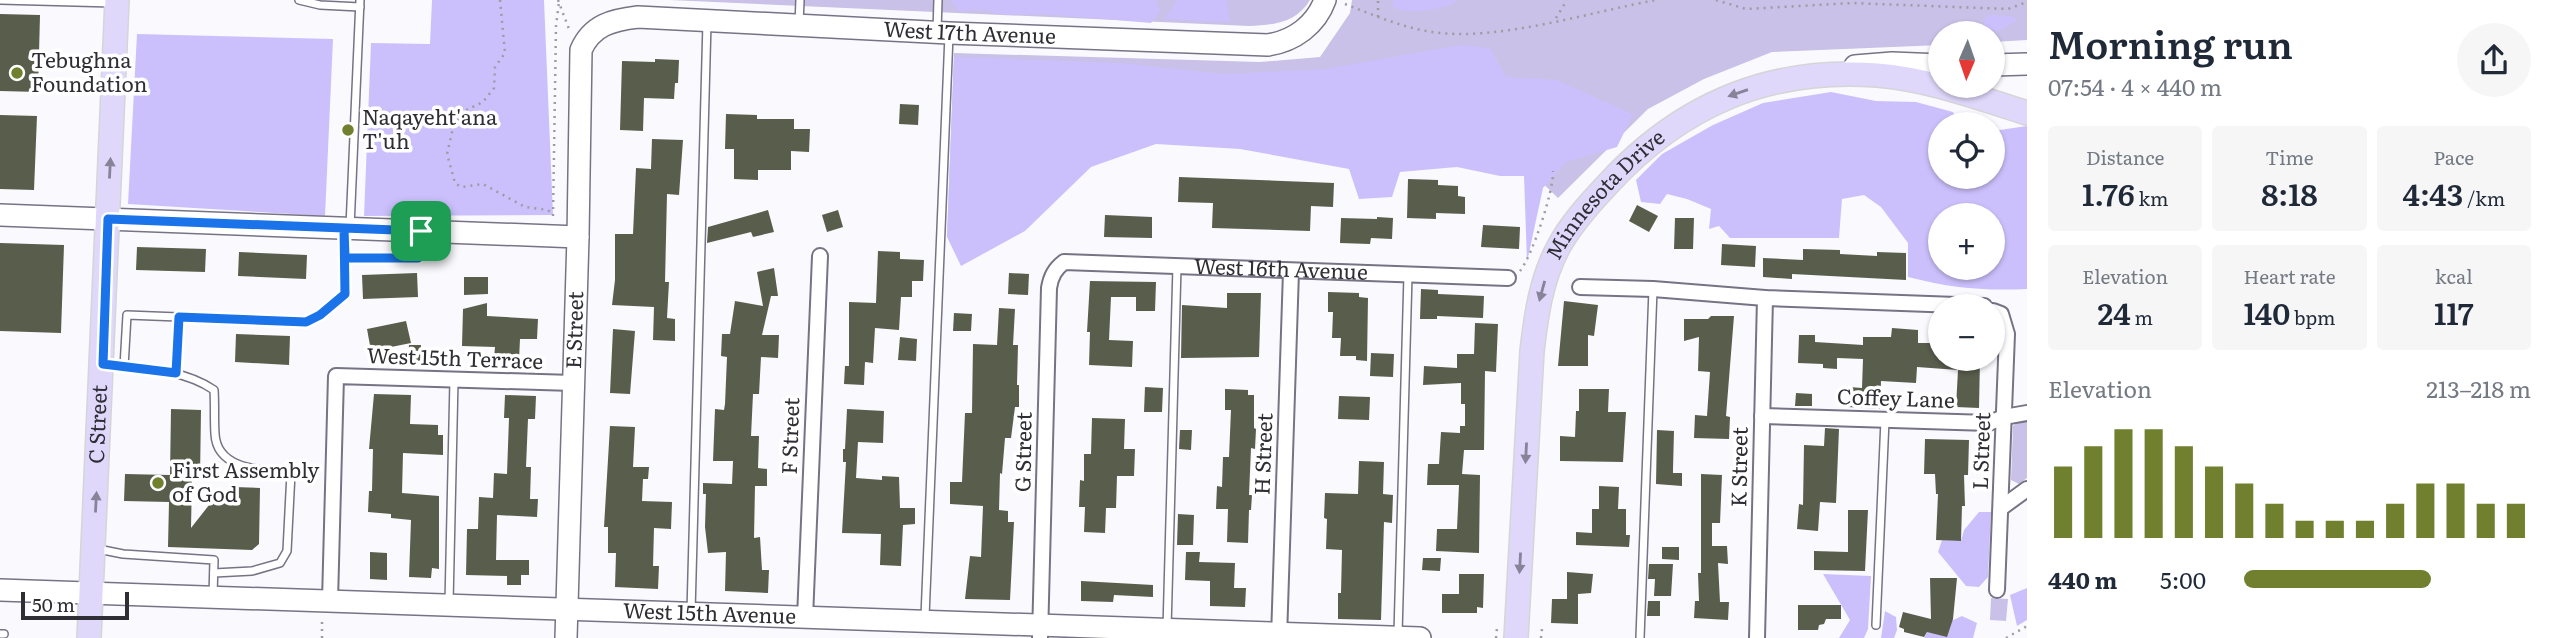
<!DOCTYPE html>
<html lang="en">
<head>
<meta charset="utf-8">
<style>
	body { margin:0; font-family:Literata,serif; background:#f6f6f7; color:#1f2937; height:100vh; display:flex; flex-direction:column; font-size:26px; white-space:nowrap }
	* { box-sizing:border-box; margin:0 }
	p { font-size:23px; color:#747a83 }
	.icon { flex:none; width:38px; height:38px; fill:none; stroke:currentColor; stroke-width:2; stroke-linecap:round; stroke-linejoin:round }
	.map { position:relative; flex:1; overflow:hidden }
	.side { display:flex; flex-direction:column; background:#fff; width:525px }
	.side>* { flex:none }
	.needle { width:46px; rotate:182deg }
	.tools { position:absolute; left:1928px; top:21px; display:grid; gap:14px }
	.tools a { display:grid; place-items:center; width:77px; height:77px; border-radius:50%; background:#fff; box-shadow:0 2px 5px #0004; font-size:35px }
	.scale { position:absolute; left:21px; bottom:18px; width:108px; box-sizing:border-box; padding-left:7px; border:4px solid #2f2e35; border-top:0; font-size:19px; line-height:24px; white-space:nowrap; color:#2f2e35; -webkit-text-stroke:5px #fff; paint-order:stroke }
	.pin { position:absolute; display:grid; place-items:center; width:60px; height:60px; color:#fff; margin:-30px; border-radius:14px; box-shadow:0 4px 10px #0006 }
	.round { display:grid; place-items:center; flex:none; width:74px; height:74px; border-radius:37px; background:#f6f6f7 }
	.headline { display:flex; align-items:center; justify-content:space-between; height:119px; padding:0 21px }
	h1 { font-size:38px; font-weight:600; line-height:52px }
	.stats { display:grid; grid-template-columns:repeat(3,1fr); gap:10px; height:119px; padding:7px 21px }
	.stats div { display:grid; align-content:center; border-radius:7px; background:#f6f6f7; text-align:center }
	.stats b { font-size:30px; font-weight:600 }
	.stats small { font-size:19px; font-weight:400 }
	.stats p { font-size:19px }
	.chart { height:196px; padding:14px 21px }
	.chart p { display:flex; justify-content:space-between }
	.chart svg { width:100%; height:126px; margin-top:7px; stroke:#70802e; stroke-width:6 }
	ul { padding:0 21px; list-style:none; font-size:23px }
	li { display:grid; grid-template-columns:112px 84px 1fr; align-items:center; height:52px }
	li i { height:18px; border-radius:9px; background:#70802e }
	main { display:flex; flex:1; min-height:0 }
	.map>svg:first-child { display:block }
</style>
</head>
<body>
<main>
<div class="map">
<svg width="2027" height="638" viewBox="0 0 2027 638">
	<rect width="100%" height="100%" fill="#fafafe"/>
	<g fill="#c9c1e8">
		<path d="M670 0H1310C1296 23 1274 25 1249 26Z"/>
		<path d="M1352 0H2027V40L1993 42V33H1941V45L1772 52 1704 79 1648 109 1558 198 1530 171 1161 130 947 237 954 53 1260 62 1320 57 1350 13Z"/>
		<path d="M2019 421H2027V478L2019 484 2011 480 2013 426Z"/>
		<path d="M1991 598 2008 599 2006 621 1990 620Z"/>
	</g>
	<g fill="#ccc0fc" fill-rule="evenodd">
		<path d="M432 0H544L553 215 364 216 371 43 430 44Z"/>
		<path d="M951 0H1156L1160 11 1151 23 1044 14H997L985 10 959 11Z"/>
		<path d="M1178 0H1226L1230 22 1164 19Z"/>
		<path d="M1392 0H1458C1444 10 1410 15 1394 8Z"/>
		<path d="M1987 15 2012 16 2017 20 1999 31 1982 29Z"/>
		<path d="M137 34 333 39 325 216 128 204Z"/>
		<path d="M1461 45 1490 48 1506 77 1556 80 1633 114 1617 147 1566 162 1543 188 1527 262 1524 176H1500L1457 167 1400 172 1392 197 1359 199 1349 169 1240 149 1156 144 1091 167 1025 231 961 266 947 237 954 57 1119 63 1224 74 1325 69Z"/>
		<path d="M1831 92 1876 101 1916 102 1953 112 1958 124H1941V177H1993V131L2027 126V289C1983 291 1951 288 1908 277V243L1881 207 1864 195 1842 199 1839 238H1730L1719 226 1709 229 1711 209 1687 199 1667 194 1660 204 1641 202 1636 180 1662 154 1713 125 1763 103ZM1941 215H1993V268H1941Z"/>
		<path d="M1979 512H1991L1988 577 1979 587 1966 586 1938 552 1942 540 1961 541 1964 530Z"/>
		<path d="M1823 574 1871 576 1868 629 1864 638H1839L1850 620Z"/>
		<path d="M2027 588V620L2017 626 2010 595Z"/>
		<path d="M1885 611 1896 617 1897 630 1894 638H1881Z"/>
		<path d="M1962 616 1977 623 1973 638H1924L1927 632Z"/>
	</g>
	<g fill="#595d4c">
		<path d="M0 14 40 15 38 92 0 91Z"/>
		<path d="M655 59 679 60 678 83H675L674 99 644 98 643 131 620 130 622 61 655 62Z"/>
		<path d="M900 104 919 105 918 125 899 124Z"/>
		<path d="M726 114 757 115V119H794V129H810L809 152 791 151V170H758V180L734 179V149H725Z"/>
		<path d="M0 115 37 116 34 190 0 189Z"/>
		<path d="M652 139 683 140 679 195 667 194 665 282H669L667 318 675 319V341L653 340 654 307 612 305 615 280V234H633L636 168 651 169Z"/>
		<path d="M1179 177 1334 183 1333 207 1311 206 1310 231 1212 228 1213 203 1178 202Z"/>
		<path d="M1408 179 1438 180V185L1458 186V196L1465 197V214L1436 213V219L1407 218Z"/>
		<path d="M1637 205 1658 216 1649 232 1629 221Z"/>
		<path d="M768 210 774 232 753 237 751 232 707 243 708 227Z"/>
		<path d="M838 210 843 227 827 232 822 215Z"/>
		<path d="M1105 215 1152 217V238L1104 237Z"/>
		<path d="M1377 217 1393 218 1392 239 1371 238 1370 244 1340 243 1341 218 1377 219Z"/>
		<path d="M1675 218H1694L1693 249H1674Z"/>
		<path d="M1483 225 1520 227 1519 249 1481 247Z"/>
		<path d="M0 243 64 245 61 333 0 331Z"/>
		<path d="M1722 244 1756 246 1755 267 1721 265Z"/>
		<path d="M137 247 206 249 205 272 136 270Z"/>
		<path d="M1803 249 1840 250V254L1877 256V252L1906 253V280L1792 274V279L1763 277V258L1803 260Z"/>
		<path d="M878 251 900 252V259L924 260 923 281H912V297H901L899 330 875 328 873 363 865 362 864 385 844 384 845 366H849V302L876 303Z"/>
		<path d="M239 252 307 255 306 279 238 276Z"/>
		<path d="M774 268 778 296H771L762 335H779L778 358 761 357 759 394H753L751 436H759L758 468 767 469V486H755L754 538 760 537 762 570H769L768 593 725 591 726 552 708 553 705 527 706 494H703V483L732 484 733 461H713L715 409 724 410 725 404 727 357 721 356 722 334H730L735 301 763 306 757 272Z"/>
		<path d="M417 273 418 297 363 299 362 275Z"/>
		<path d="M1009 273 1029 274 1028 295 1008 294Z"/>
		<path d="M464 277H488V294L464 295Z"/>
		<path d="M1090 281 1156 282 1155 311H1136V297H1111L1109 340 1133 341 1132 367 1089 365 1090 332H1087Z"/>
		<path d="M1421 289 1438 290V294L1484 296 1483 318 1437 316V319H1420Z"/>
		<path d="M1328 292 1359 293V297L1368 298 1367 361 1356 360V356H1340L1341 338H1332L1333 312H1328Z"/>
		<path d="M1227 293H1261L1259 357 1181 358 1182 305 1227 308Z"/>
		<path d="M1564 301 1598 305 1594 336 1588 335V366H1558Z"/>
		<path d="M487 303V316L538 319 537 339H520L519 360 494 358 495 347 462 346 463 309Z"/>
		<path d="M999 308 1015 309 1013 345H1018L1017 385H1019V407H1015L1011 438H1005L1002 474 1000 473 999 510 1008 511V522H1014L1010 600 965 599 970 556 981 557 983 506 950 504V482H962L965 413H972L973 344 997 345Z"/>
		<path d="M954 313 972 314 971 331H953Z"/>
		<path d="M1711 316H1734L1726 416 1730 417 1729 439 1694 438 1695 415 1707 416 1710 372 1698 371 1699 337 1684 341V319H1708Z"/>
		<path d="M406 321 411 343 371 351 367 329Z"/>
		<path d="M1475 323 1498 324 1496 372 1485 371 1484 450H1464L1462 474 1480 475 1479 553 1436 551 1437 529H1457L1459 485H1427L1428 464H1439L1441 432 1460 433V426H1465V404H1461V383L1423 385 1424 366 1457 368V354H1474Z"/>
		<path d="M1892 328 1918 330V343H1941V359H1980L1979 408 1956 407 1958 370 1917 367 1916 383 1881 381 1880 409 1848 407 1849 387 1862 388 1863 359 1837 358V369L1823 368V364L1798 363 1799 335H1815V342L1863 345V337H1891Z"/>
		<path d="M613 329 635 331 630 394 610 393Z"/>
		<path d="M236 334 290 336 289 365 235 362Z"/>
		<path d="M900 337 917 339 916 361 898 360Z"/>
		<path d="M409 345H421L420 364H408Z"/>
		<path d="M1371 353 1394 354 1393 377 1370 376Z"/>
		<path d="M1145 387 1163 388 1162 412H1144Z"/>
		<path d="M1225 389 1248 390V395H1254V428L1256 429 1255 449 1251 448 1249 495H1252L1251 510H1249L1248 543 1227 542 1228 509H1216L1217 486 1222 487 1223 457H1229L1231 410H1225Z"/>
		<path d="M1579 389H1609L1608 412H1626L1623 462 1560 461V436L1575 437 1576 411H1579Z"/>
		<path d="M1796 393 1812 394V406H1795Z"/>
		<path d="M374 394 411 395 410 424 438 425V435H443V455L403 453 402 493 439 496V569L432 568 431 578 409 577 411 520 391 518V514L368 512 369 491H372L373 449H369Z"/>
		<path d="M505 395 536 396 535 419H528L526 467H531L530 499H538L537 517 497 515 496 560H529V575H521V585H507V576L466 575 467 529H478L479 497 493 498 494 473 507 474 509 418H504Z"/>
		<path d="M1339 396 1370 397 1369 420 1338 419Z"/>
		<path d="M171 409 201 410 200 478H192L191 528 213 500 234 487 260 488 259 544 252 550 168 547 169 502 124 501 125 474 170 475Z"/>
		<path d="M847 409 884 411 883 443 858 442 856 478 882 480V476L899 477 900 508H915V524L903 525 901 566 880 565 881 534 842 533 846 462H843V449H845Z"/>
		<path d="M1092 418 1125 419 1124 449H1135L1134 476H1117L1116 508H1106L1105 533 1084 532 1085 507H1079L1080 480 1084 481V454H1091Z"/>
		<path d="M610 426 635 427 633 467H649L648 479H643L642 501 672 502 671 529 654 528 653 566H659L658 589 615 587 616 553H608V527H604Z"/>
		<path d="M1825 428 1839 429 1836 503 1820 502 1818 531 1797 529 1799 504 1803 505 1804 445 1824 446Z"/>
		<path d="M1180 430H1192L1191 450 1179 449Z"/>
		<path d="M1657 430 1674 431 1673 469V473H1682V486L1656 484Z"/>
		<path d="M1925 439 1969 440 1968 475H1964L1965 506H1962L1961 541 1936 540 1938 494H1936L1935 474H1924Z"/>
		<path d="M1359 461 1384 462 1383 494 1393 495 1392 523 1384 522 1381 620 1338 619V593H1341L1342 550 1326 549 1327 519 1324 518 1325 493 1358 494Z"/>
		<path d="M1701 474 1722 475 1720 523H1712V546H1727L1728 564 1718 563 1720 602H1729L1728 620 1694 618 1695 601H1699L1698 573H1701Z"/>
		<path d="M1599 486 1619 487 1618 509H1626V535H1630L1629 547 1576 545V532L1592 533V509H1599Z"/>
		<path d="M1848 510H1868L1865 571 1814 570V551L1848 552Z"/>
		<path d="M1178 514 1194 515 1193 545H1177Z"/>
		<path d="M1662 547H1679V560L1662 559Z"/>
		<path d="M370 552 387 553V580L370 579Z"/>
		<path d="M1186 552H1200L1199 562 1235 563 1234 588H1246L1245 607 1210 606V581L1185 580Z"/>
		<path d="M1423 558H1441L1440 571 1422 570Z"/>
		<path d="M1649 564H1673L1671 596H1654L1655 579H1648Z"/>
		<path d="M1567 572 1593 574 1591 593 1578 594V624L1551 623 1552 599H1567Z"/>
		<path d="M1459 574H1484L1483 608 1477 607V613H1442V594H1459Z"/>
		<path d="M1930 578H1957L1953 619 1947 637 1927 632 1924 637 1904 632V629L1899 627 1903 612 1931 619Z"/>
		<path d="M1081 581 1153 585V597L1114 595 1113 602 1081 601Z"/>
		<path d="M1648 601H1660V616H1647Z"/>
		<path d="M1798 605H1841V619H1826L1824 624 1819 625 1818 630H1798Z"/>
	</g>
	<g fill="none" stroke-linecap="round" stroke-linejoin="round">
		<g stroke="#767385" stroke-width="10">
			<g id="lane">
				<path d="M0 0 113 3"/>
				<path d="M299 0 320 5 360 7"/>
				<path d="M799 24 800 0"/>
				<path d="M937 31 938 0"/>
				<path d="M350 227 360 0"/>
				<path d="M345 258H418L420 235"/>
				<path d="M104 365C142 369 182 368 214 390 215 405 214 419 215 434 217 471 264 470 291 473L287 551 280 563 252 571 214 573"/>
				<path d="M124 367 127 315 306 322 320 315 346 294 344 232"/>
				<path d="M176 373 179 317"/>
				<path d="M98 549 123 554 214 560 213 596"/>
				<path d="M449 603 454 380"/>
				<path d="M691 612 707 22"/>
				<path d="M925 617 949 35"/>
				<path d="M1876 625 1885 420"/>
				<path d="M1167 629 1177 266"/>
				<path d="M0 634H4"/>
				<path d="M1398 634 1408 275"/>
				<path d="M1640 638 1653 289"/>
			</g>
		</g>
		<g stroke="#767385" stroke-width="18">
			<g id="street">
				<path d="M1580 287 1653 289 1765 298 1984 306"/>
				<path d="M1993 311 2001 314 2007 334 1997 590"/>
				<path d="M1762 416 1989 423 2004 417 2027 413"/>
				<path d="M2001 508 2027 489"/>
				<path d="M330 601 336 376 573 383"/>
				<path d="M805 618 820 256"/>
				<path id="s1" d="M1040 638 1049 288C1051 276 1055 269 1064 262L1508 278"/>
				<path d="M1279 638 1291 271"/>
				<path d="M1757 638 1765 298"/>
			</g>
		</g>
		<g stroke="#767385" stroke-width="24">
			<g id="secondary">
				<path d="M1993 65 2027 64"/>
				<path d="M1855 66 1892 63 1941 65"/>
				<path d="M0 215 578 237"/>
				<path id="s2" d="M0 590 1420 638"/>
				<path id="s3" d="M566 638 578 237 581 50C592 25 612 20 638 17L949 33 1268 45C1294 41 1316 25 1325 0"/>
			</g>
		</g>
		<g stroke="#d5d5d7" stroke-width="26">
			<g id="primary">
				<path id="s4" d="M89 638 117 0"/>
				<path id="s5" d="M1516 638 1532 351C1536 316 1541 280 1558 248 1570 225 1589 204 1607 185 1680 105 1768 67 1877 75 1928 79 1979 98 2027 113"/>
			</g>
		</g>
		<g stroke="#9c9ca1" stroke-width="2.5" stroke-dasharray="2 5" stroke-linecap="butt">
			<path d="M500 0 505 53 495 67 494 88 483 102 464 111 453 128 447 154 455 183 461 187 483 184 525 207 548 210 553 215"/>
			<path d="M558 0 569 29"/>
			<path d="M1716 0 1746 9 1852 3 2008 9 2027 2"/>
			<path d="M1345 4C1373 15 1401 27 1432 32 1497 42 1590 12 1656 0"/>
			<path d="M1378 17V0"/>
			<path d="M1556 18 1567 0"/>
			<path d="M553 216 556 26 559 2"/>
			<path d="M1520 271C1532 256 1554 191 1553 171"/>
			<path d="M322 638V622"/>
			<path d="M1496 638 1497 628"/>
			<path d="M1541 638 1542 629"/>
			<path d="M2006 638 2027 626"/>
		</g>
		<use href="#lane" stroke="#fff" stroke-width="7"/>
		<use href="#street" stroke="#fff" stroke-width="14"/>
		<use href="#secondary" stroke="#fff" stroke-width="21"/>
		<use href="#primary" stroke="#dfd8fb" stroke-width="23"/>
	</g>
	<defs><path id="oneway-solid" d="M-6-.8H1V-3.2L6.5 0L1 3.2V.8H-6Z" transform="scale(1.75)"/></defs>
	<g fill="#878398">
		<use href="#oneway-solid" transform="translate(1738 93) rotate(161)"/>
		<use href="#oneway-solid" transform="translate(110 168) rotate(-87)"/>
		<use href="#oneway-solid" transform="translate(1542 291) rotate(105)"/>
		<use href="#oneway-solid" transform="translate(1526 453) rotate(93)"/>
		<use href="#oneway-solid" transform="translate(96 502) rotate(-87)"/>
		<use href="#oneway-solid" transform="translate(1520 563) rotate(93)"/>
	</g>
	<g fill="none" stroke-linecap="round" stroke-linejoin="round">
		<g stroke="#fff" stroke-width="14">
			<path id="route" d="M421 231 344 228 345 294 320 315 306 322 179 317 176 373 103 364 108 219 344 228 345 258H418L421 231"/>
		</g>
		<use href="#route" stroke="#1a73e8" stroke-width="9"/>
	</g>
	<g fill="#70802e" stroke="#fff" stroke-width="2.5">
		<circle cx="17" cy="73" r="7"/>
		<circle cx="348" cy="130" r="7"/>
		<circle cx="158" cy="483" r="7"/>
	</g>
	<g text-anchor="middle" stroke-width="7" stroke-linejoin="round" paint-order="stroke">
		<g font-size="21" fill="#2f2e35" stroke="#fff">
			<text dy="7" stroke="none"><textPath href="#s3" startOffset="990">West 17th Avenue</textPath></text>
			<text dy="7" stroke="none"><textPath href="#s5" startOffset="466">Minnesota Drive</textPath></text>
			<text dy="7" stroke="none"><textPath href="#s1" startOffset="598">West 16th Avenue</textPath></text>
			<text dy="7" stroke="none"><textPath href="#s3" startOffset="308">E Street</textPath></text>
			<text transform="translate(455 359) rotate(2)" y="7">West 15th Terrace</text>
			<text transform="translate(1896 399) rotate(2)" y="7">Coffey Lane</text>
			<text dy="7" stroke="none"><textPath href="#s4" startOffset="214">C Street</textPath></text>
			<text transform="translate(791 436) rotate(-88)" y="7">F Street</text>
			<text transform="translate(1982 451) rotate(-88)" y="7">L Street</text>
			<text transform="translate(1024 452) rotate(-89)" y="7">G Street</text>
			<text transform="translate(1264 454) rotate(-88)" y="7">H Street</text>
			<text transform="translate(1740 467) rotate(-89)" y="7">K Street</text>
			<text dy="7" stroke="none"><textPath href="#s2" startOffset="710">West 15th Avenue</textPath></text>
		</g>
		<g font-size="21" fill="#2f2e35" stroke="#fff" text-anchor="start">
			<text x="31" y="68">Tebughna<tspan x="31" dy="24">Foundation</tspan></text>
			<text x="362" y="125">Naqayeht'ana<tspan x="362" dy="24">T'uh</tspan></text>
			<text x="172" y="478">First Assembly<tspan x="172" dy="24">of God</tspan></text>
		</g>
	</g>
</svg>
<div class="tools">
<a><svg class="needle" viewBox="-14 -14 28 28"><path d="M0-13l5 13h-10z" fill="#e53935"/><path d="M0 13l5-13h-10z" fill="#747a83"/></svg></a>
<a><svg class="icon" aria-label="locate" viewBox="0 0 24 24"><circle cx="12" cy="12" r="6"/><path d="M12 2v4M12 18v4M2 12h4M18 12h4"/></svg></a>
<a>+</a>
<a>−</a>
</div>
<div class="scale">50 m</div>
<div class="pin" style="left:421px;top:231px;background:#1e9e55"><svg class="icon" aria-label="arrive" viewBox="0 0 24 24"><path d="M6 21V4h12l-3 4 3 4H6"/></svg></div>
</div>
<section class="side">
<div class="headline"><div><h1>Morning run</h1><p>07:54 · 4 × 440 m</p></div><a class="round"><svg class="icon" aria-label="share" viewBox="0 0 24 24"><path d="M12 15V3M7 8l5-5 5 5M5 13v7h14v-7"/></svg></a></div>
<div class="stats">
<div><p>Distance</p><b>1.76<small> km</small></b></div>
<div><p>Time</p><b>8:18</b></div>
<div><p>Pace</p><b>4:43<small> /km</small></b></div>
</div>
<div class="stats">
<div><p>Elevation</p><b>24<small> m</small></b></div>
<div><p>Heart rate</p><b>140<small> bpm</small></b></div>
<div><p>kcal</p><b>117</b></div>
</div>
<div class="chart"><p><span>Elevation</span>213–218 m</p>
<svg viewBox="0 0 160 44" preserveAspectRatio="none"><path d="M5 44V19M15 44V12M25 44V6M35 44V6M45 44V12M55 44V19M65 44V25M75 44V32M85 44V38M95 44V38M105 44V38M115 44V32M125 44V25M135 44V25M145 44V32M155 44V32"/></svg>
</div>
<ul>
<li><b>440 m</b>5:00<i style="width:65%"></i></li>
</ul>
</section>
</main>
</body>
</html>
